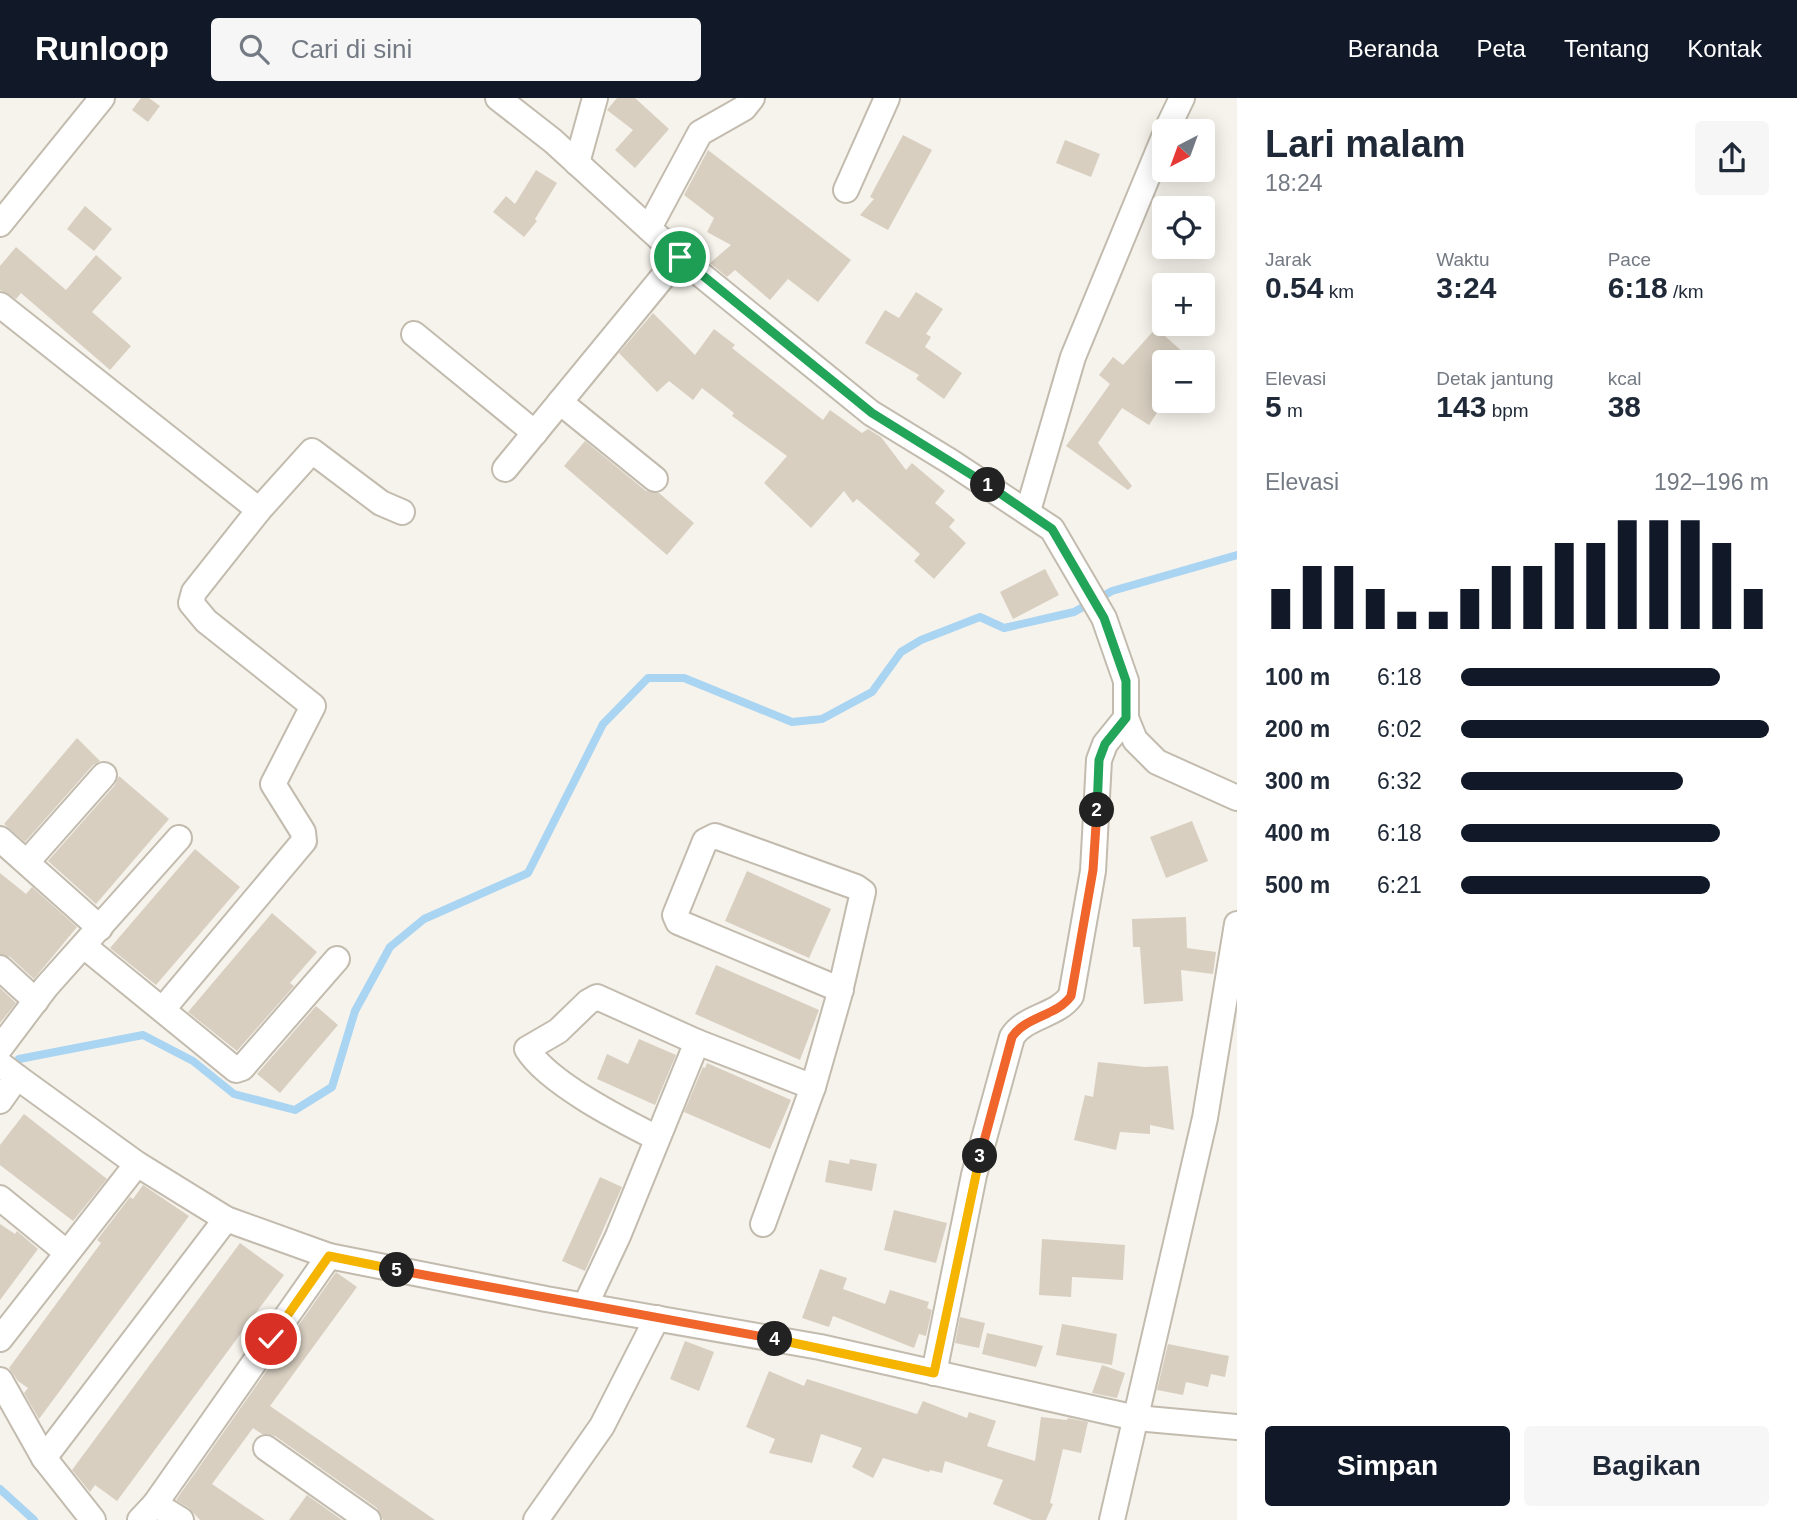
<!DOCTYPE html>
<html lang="id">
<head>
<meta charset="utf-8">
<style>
	body { margin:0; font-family:Helvetica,sans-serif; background:#f6f6f7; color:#1f2937; height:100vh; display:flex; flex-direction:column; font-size:26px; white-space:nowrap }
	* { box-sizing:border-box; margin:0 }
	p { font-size:23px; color:#747a83 }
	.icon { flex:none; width:38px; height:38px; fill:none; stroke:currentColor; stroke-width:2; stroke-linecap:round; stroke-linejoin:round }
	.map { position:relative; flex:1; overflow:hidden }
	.sheet { display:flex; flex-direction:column; background:#fff; width:560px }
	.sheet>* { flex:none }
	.needle { width:46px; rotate:221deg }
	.tools { position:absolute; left:1152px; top:21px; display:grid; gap:14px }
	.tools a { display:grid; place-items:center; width:63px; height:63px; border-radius:7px; background:#fff; box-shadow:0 4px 18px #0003; font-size:35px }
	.pin { position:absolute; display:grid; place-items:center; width:60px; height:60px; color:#fff; margin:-30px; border:4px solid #fff; border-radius:50%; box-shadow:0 2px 7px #0007 }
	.km { position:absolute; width:35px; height:35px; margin:-18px; border-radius:50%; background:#222; color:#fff; font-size:19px; line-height:35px; text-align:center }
	.round { display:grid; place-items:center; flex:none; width:74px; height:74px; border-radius:7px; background:#f6f6f7 }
	.head { display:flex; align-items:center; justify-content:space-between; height:119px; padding:0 28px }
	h1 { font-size:38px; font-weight:700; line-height:52px }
	.metrics { display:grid; grid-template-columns:repeat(3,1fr); gap:10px; height:119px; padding:7px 28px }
	.metrics div { display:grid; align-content:center }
	.metrics b { font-size:30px; font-weight:700 }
	.metrics small { font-size:19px; font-weight:400 }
	.metrics p { font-size:19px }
	.chart { height:196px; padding:14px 28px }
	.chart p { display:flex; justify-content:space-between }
	.chart svg { width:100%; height:126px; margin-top:7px; stroke:#111827; stroke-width:6 }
	.action { display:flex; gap:14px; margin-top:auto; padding:14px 28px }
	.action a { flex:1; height:80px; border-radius:7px; background:#111827; color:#fff; font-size:28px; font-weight:700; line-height:80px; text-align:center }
	.action a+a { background:#f6f6f7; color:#1f2937 }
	ul { padding:0 28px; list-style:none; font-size:23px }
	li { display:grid; grid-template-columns:112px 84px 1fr; align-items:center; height:52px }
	li i { height:18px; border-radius:9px; background:#111827 }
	header { display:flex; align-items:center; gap:42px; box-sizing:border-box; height:98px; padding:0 35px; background:#111827; color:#fff }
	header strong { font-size:33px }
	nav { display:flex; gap:38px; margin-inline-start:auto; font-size:24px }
	.search { width:490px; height:63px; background:#f6f6f7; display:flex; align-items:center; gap:18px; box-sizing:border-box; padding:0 24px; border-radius:7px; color:#747a83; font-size:26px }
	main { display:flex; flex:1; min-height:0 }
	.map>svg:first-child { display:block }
</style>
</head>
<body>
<header>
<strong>Runloop</strong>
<div class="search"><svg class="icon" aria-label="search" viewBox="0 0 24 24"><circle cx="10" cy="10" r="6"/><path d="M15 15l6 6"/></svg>Cari di sini</div>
<nav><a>Beranda</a><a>Peta</a><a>Tentang</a><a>Kontak</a></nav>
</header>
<main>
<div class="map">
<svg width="1237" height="1422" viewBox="0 0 1237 1422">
	<rect width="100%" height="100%" fill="#f6f3ec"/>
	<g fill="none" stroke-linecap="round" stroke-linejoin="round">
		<g stroke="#a9d4f2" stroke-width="8">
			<path d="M19 961 143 937 193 963 234 996 295 1012 332 989 355 913 390 849 424 821 528 775 603 626 648 580H684L792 624 822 621 872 594 901 554 921 542 980 519 1004 530 1074 514 1112 493 1237 457"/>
			<path d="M0 1391 34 1422"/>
		</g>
	</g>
	<g fill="#d8cfc1">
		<path d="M141 0H149L160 8 148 24 132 12Z"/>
		<path d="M617 0H635L669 31 635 70 615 52 633 32 607 12Z"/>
		<path d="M903 37 932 52 888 132 860 117 874 101 870 99Z"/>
		<path d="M1065 42 1100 56 1091 79 1056 65Z"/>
		<path d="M708 52 851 162 818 204 788 181 770 202 735 172 727 179 710 165 731 147 707 134 714 120 684 97Z"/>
		<path d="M536 72 557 85 535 121 537 123 524 139 493 114 506 98 515 106Z"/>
		<path d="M85 108 112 131 94 153 67 131Z"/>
		<path d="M16 149 66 192 96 157 122 180 92 214 131 248 110 272 21 195 16 201 0 192V168Z"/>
		<path d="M916 194 943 211 926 236 931 239 925 249 962 275 944 301 916 281 919 277 865 245 885 212 899 220Z"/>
		<path d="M653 215 695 257 714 231 735 247 732 250 823 322 830 312 862 335 868 331 881 339 906 372 912 365 945 393 935 405 955 422 949 429 966 445 934 481 914 463 920 456 857 401 853 405 844 393 811 430 764 385 787 358 732 318 734 315 702 290 693 302 669 283 657 294 619 255Z"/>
		<path d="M1156 230 1194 264H1164V304L1149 327 1122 310 1098 345 1132 388 1128 392 1066 348 1110 286 1099 277 1113 259 1123 267Z"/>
		<path d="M585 343 646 393 659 395 694 425 667 457 564 368Z"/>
		<path d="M1045 471 1059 497 1013 521 1000 494Z"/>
		<path d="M77 640 100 663 93 667 25 744 4 726Z"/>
		<path d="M119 678 169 721 96 806 48 763 115 687Z"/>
		<path d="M1192 723 1208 763 1166 780 1150 739Z"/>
		<path d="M195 751 240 789 156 887 110 850Z"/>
		<path d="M747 773 831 811 809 860 725 823Z"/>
		<path d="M0 775 26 796 32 789 77 829 34 881 10 859 0 856Z"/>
		<path d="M272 815 317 854 290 885 294 888 237 953 188 914Z"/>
		<path d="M1186 819 1187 850 1216 854 1213 876 1181 872 1183 903 1144 906 1140 849H1133L1132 821Z"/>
		<path d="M716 867 819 912 800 962 695 916Z"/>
		<path d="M0 890 16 905 0 925Z"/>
		<path d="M316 908 338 927 280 995 257 976Z"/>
		<path d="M639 941 676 957 655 1007 597 981 607 956 628 966Z"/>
		<path d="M1098 964 1145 969 1168 968 1174 1032 1150 1027V1036L1120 1034 1116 1052 1074 1042 1085 997 1093 999Z"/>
		<path d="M707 965 791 1002 770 1051 684 1014 703 969 705 970Z"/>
		<path d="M24 1016 107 1081 73 1123 0 1067V1047Z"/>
		<path d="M850 1061 877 1066 872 1093 825 1084 829 1062 849 1066Z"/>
		<path d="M600 1079 622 1089 585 1173 562 1163Z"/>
		<path d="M143 1087 189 1118 39 1321 24 1295 28 1290 18 1283 9 1270 101 1145 97 1142 130 1099 133 1101Z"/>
		<path d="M894 1112 947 1125 936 1165 884 1152Z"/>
		<path d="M0 1126 15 1136 17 1133 38 1151 0 1202Z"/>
		<path d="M1042 1141 1125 1147 1123 1182 1072 1179 1071 1199 1039 1197Z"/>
		<path d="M240 1145 284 1177 117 1403 95 1387 90 1394 72 1372Z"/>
		<path d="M820 1171 847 1180 843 1191 885 1206 890 1192 929 1204 927 1210 932 1212 926 1238 919 1236 914 1250 833 1218 829 1229 802 1220Z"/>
		<path d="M336 1174 357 1189 270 1308 435 1422H383L377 1410 275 1338 262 1336 253 1330 212 1386 265 1422H200L189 1410 176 1402Z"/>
		<path d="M960 1219 985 1225 979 1250 955 1245Z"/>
		<path d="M1062 1226 1117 1236 1112 1267 1056 1257Z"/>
		<path d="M987 1235 1043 1248 1036 1269 982 1256Z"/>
		<path d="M685 1243 714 1254 699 1293 670 1281Z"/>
		<path d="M1168 1246 1229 1258 1225 1279 1211 1276 1208 1289 1186 1284 1183 1297 1157 1292Z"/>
		<path d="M1102 1267 1125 1275 1117 1300 1092 1295Z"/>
		<path d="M769 1273 804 1288 807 1281 917 1316 923 1303 967 1320 969 1314 996 1323 987 1348 1035 1363 1041 1319 1067 1322 1068 1320 1088 1324 1081 1355 1063 1351 1050 1405 1053 1406 1046 1422H1032L993 1406 1003 1382 945 1363 942 1375 930 1372 929 1374 883 1360 873 1380 852 1369 862 1350 821 1336 812 1365 769 1355 775 1341 746 1329Z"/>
		<path d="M307 1397 342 1422H289Z"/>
	</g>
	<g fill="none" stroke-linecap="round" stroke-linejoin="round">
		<g stroke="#c2bbae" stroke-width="28">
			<g id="street">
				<path d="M498 0 553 43 689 167 871 315 951 364 1052 431 1104 520 1126 583V620L1135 642 1157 664 1237 700"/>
				<path d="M1166 33 1182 0"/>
				<path d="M577 65 595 0"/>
				<path d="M846 92 887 0"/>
				<path d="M0 126 102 0"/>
				<path d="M649 130 700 35 744 10 752 0"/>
				<path d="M0 207 259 412 312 353 381 405 402 414"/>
				<path d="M414 236 535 335"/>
				<path d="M560 304 655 381"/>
				<path d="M505 371 680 158"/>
				<path d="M1028 413 1073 259 1164 39"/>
				<path d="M0 741 100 830"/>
				<path d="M27 764 104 677"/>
				<path d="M84 848 236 972 242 970 337 861"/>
				<path d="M0 870 36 903"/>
				<path d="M163 911 304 743 303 734 273 686 313 608 206 523 191 505 194 494 259 412"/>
				<path d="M0 950 46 889 179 740"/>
				<path d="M0 966 17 979 0 1003"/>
				<path d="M17 979 137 1066 226 1121 329 1158 155 1406 140 1422"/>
				<path d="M813 989 839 898 863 794 856 789 715 738 705 743 675 817 678 824 841 892"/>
				<path d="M657 1040C621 1022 548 985 527 951L558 933 588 904 597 899 697 944"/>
				<path d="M0 1100 66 1154"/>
				<path d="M329 1158 546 1201 820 1249 1136 1320 1237 1329"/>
				<path d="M585 1208 618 1138 697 944 813 989 763 1126"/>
				<path d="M0 1241 137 1066"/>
				<path d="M934 1275 974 1077 1012 939C1025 918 1057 918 1071 898L1093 773 1099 662 1105 646 1126 620"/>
				<path d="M0 1282 44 1360 93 1422"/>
				<path d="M266 1350 368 1422"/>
				<path d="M44 1360 226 1121"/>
				<path d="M155 1406 181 1422"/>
				<path d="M536 1422 602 1328 657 1220"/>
				<path d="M1112 1422 1205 1020 1237 826"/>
			</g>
		</g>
		<use href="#street" stroke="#fff" stroke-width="24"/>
	</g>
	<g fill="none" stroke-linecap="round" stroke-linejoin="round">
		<g stroke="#fff" stroke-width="14">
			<path id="split-1" d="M680 159 872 315 988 387"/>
		</g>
		<g stroke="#fff" stroke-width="14">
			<path id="split-2" d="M988 387 1052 431 1104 520 1126 583V620L1105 646 1099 662 1097 712"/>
		</g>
		<g stroke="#fff" stroke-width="14">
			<path id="split-3" d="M980 1058 1012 939C1026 918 1057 918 1071 898L1093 772 1097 712"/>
		</g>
		<g stroke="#fff" stroke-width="14">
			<path id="split-4" d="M775 1241 934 1275 980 1058"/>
		</g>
		<g stroke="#fff" stroke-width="14">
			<path id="split-5" d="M397 1172 775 1241"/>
		</g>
		<g stroke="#fff" stroke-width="14">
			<path id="split-6" d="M271 1241 329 1158 397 1172"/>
		</g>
		<use href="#split-1" stroke="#22a559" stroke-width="9"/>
		<use href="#split-2" stroke="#22a559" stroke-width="9"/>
		<use href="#split-3" stroke="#f0652b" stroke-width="9"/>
		<use href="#split-4" stroke="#f5b400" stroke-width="9"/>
		<use href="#split-5" stroke="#f0652b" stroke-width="9"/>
		<use href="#split-6" stroke="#f5b400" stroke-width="9"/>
	</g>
</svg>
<div class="tools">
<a><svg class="needle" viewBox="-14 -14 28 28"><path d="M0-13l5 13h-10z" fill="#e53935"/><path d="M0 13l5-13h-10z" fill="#747a83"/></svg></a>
<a><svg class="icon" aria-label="locate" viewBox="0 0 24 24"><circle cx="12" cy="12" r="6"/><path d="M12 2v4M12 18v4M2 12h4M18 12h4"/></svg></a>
<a>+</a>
<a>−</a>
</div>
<div class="pin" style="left:680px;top:159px;background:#1e9e55"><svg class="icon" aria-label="arrive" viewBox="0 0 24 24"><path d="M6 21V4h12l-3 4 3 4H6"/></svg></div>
<div class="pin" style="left:271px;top:1241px;background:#d93025"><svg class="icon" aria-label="check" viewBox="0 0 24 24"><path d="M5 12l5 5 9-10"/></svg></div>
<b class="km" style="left:988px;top:387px">1</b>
<b class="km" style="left:1097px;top:712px">2</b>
<b class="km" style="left:980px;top:1058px">3</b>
<b class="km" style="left:775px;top:1241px">4</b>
<b class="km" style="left:397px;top:1172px">5</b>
</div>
<section class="sheet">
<div class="head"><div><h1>Lari malam</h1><p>18:24</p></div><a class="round"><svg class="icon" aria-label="share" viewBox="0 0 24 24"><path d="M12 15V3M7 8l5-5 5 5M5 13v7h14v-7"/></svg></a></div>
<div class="metrics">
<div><p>Jarak</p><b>0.54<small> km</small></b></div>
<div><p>Waktu</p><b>3:24</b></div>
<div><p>Pace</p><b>6:18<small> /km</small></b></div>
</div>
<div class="metrics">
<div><p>Elevasi</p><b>5<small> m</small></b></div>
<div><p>Detak jantung</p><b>143<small> bpm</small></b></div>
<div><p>kcal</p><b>38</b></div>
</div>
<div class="chart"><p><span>Elevasi</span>192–196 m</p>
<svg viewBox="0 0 160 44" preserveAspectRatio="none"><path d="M5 44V30M15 44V22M25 44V22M35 44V30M45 44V38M55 44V38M65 44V30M75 44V22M85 44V22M95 44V14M105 44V14M115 44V6M125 44V6M135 44V6M145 44V14M155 44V30"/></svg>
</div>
<ul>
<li><b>100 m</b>6:18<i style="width:84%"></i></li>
<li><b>200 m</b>6:02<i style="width:100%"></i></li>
<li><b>300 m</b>6:32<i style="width:72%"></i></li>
<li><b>400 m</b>6:18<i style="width:84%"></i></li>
<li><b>500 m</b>6:21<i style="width:81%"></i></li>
</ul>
<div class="action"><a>Simpan</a><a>Bagikan</a></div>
</section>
</main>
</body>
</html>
